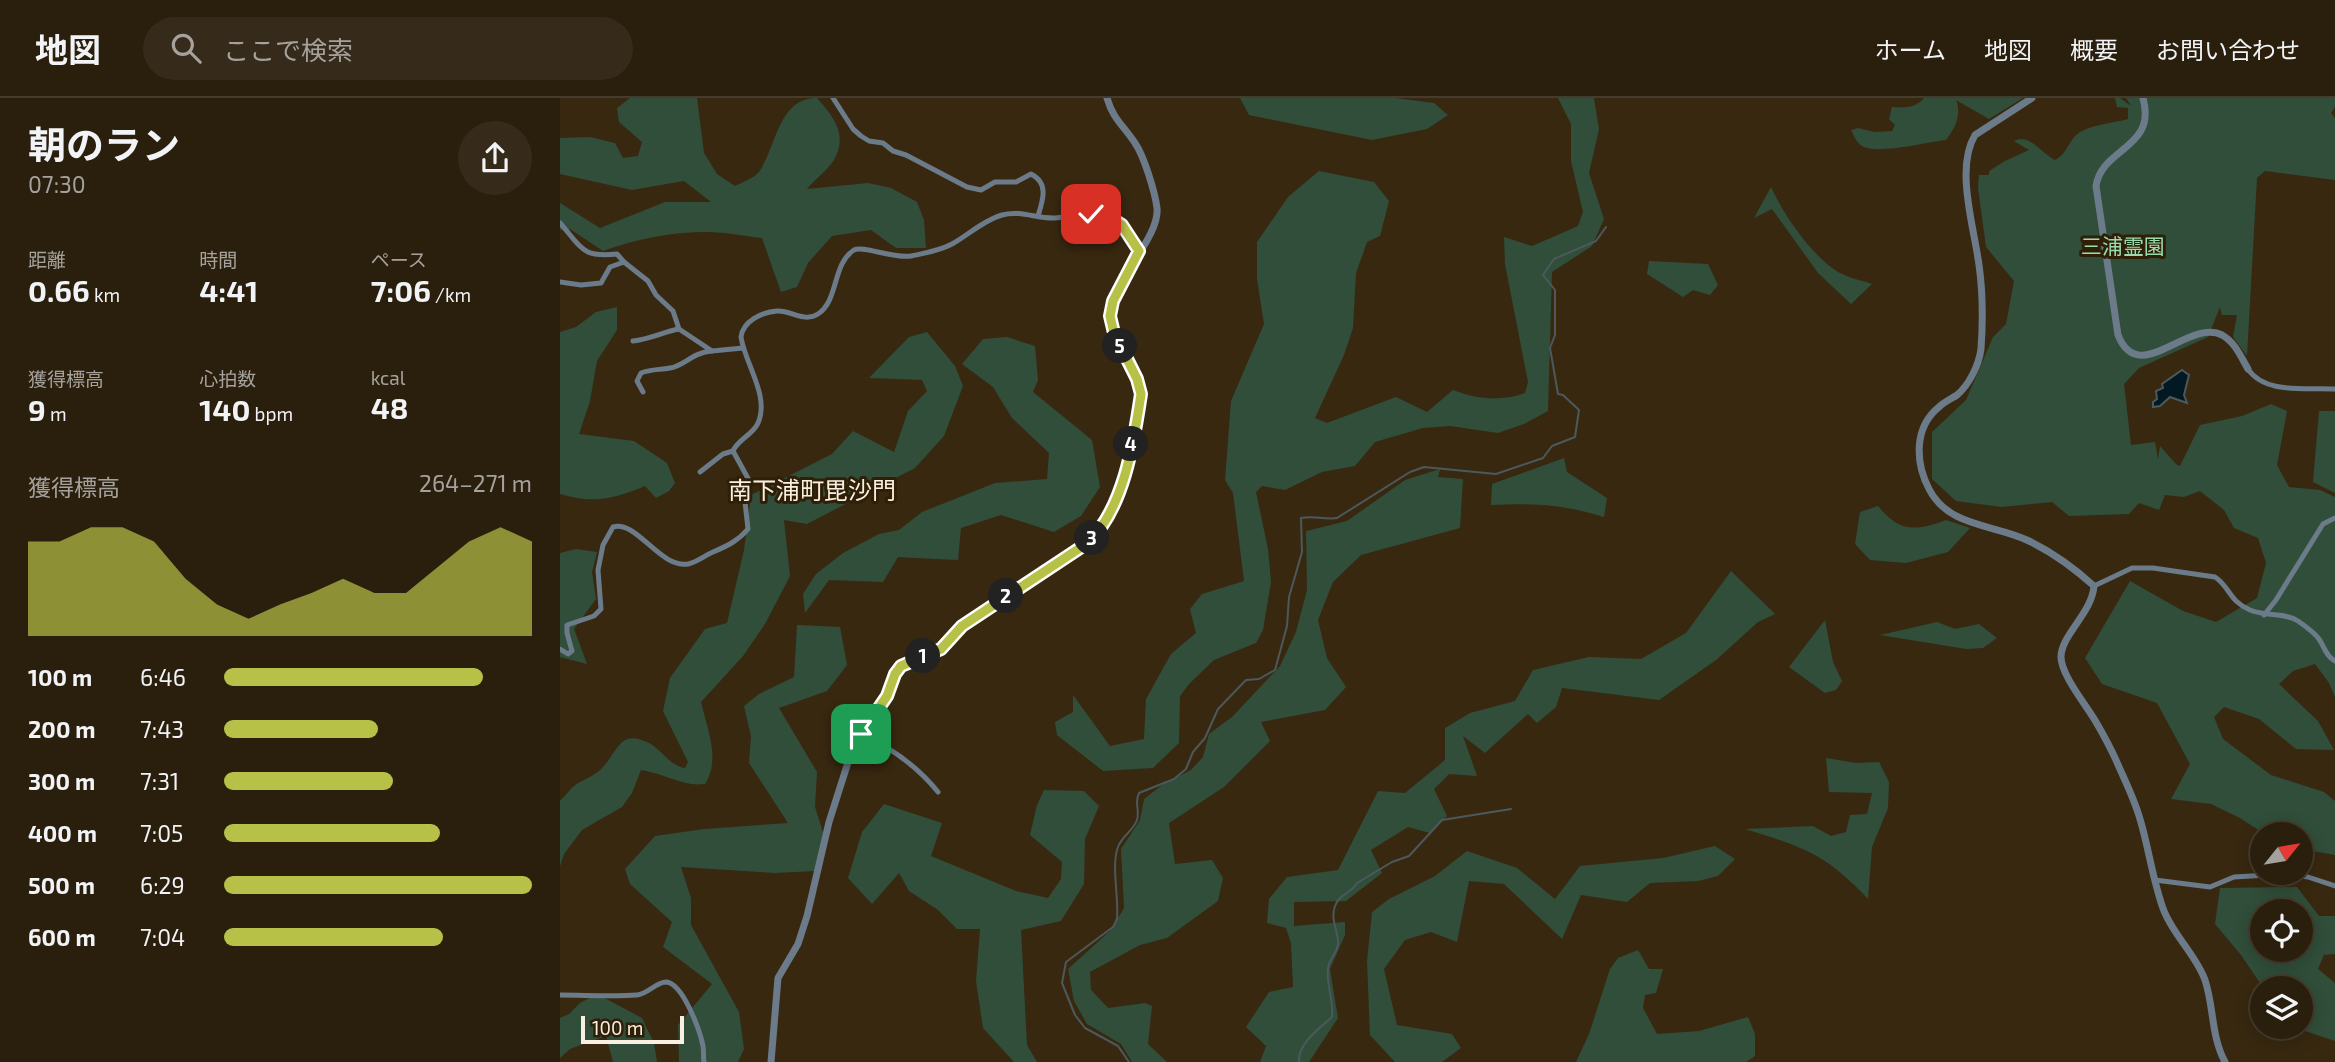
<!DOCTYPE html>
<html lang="ja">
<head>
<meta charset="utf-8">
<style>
	body { margin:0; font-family:"Exo 2","Noto Sans JP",sans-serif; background:#362b1a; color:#f1f3f6; height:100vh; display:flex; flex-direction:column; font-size:26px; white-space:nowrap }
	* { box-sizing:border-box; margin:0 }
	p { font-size:23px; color:#a5a29d }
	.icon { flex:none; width:38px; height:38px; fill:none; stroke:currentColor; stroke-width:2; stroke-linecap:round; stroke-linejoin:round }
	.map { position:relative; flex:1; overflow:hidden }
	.side { display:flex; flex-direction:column; background:#2a1e0c; width:560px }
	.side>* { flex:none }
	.needle { width:46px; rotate:60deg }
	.tools { position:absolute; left:1690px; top:724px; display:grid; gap:14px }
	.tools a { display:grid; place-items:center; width:63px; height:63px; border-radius:50%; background:#2a1e0c; box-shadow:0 4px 18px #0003,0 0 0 2px #463c2d; font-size:35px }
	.scale { position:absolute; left:21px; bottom:18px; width:103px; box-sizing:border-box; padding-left:7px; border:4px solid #faf0e1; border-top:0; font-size:19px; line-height:24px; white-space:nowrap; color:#faf0e1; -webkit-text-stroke:5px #2e1f06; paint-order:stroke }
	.pin { position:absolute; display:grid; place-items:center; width:60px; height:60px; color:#fff; margin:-30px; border-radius:14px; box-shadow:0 4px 10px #0006 }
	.km { position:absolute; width:35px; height:35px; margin:-18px; border-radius:50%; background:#222; color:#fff; font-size:19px; line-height:35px; text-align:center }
	.round { display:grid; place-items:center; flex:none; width:74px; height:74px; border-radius:37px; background:#362b1a }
	.overview { display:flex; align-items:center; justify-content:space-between; height:119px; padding:0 28px }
	h1 { font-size:38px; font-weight:700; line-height:52px }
	.figures { display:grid; grid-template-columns:repeat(3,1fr); gap:10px; height:119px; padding:7px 28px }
	.figures div { display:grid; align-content:center }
	.figures b { font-size:30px; font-weight:700 }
	.figures small { font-size:19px; font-weight:400 }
	.figures p { font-size:19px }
	.chart { height:196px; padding:14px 28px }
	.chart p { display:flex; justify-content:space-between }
	.chart svg { width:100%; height:126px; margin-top:7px; fill:#b8c147; opacity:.7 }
	ul { padding:0 28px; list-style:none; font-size:23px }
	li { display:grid; grid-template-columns:112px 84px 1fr; align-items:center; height:52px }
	li i { height:18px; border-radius:9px; background:#b8c147 }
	header { display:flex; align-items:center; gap:42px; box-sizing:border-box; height:98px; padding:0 35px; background:#2a1e0c; border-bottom:2px solid #463c2d }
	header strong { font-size:33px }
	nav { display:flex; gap:38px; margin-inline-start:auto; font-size:24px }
	.search { width:490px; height:63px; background:#362b1a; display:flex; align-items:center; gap:18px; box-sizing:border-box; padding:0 24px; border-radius:38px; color:#a5a29d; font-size:26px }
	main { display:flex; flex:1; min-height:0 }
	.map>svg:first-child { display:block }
</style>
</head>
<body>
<header>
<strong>地図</strong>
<div class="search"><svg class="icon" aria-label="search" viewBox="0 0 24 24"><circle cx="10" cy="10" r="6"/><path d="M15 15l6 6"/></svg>ここで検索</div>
<nav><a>ホーム</a><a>地図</a><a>概要</a><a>お問い合わせ</a></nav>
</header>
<main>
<section class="side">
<div class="overview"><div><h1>朝のラン</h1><p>07:30</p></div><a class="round"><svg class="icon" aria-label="share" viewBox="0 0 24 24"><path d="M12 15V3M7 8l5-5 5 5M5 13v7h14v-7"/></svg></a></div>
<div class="figures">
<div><p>距離</p><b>0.66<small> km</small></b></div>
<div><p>時間</p><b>4:41</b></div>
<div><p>ペース</p><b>7:06<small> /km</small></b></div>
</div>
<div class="figures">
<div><p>獲得標高</p><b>9<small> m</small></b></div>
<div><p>心拍数</p><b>140<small> bpm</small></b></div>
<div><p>kcal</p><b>48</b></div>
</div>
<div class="chart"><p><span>獲得標高</span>264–271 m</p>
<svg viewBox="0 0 160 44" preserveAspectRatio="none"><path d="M0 44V11L10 11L20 6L30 6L40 11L50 24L60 33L70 38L80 33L90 29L100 24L110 29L120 29L130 20L140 11L150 6L160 11V44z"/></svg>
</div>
<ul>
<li><b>100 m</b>6:46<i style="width:84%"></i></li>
<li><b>200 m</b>7:43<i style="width:50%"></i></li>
<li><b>300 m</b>7:31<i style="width:55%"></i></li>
<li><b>400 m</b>7:05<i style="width:70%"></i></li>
<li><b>500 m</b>6:29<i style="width:100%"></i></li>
<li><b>600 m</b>7:04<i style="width:71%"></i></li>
</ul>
</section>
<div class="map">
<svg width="1775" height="964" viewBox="0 0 1775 964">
	<rect width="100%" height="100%" fill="#382810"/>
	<g fill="#304e3a" fill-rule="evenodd">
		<path d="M70 0H137L144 55 157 76 175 88C183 84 194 80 199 74 217 48 218 0 257 0 272 17 287 34 276 58 271 70 255 81 247 91L308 85 331 90 357 104 364 122 366 150H336L311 132 272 138 248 165 237 189 221 194 202 140C184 138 165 134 147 134 111 134 76 141 43 153L10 131 0 132V105L40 130 105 104H151L124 83 72 92 0 76V40L30 39 55 45 63 60 78 58 82 44 59 24 57 10Z"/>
		<path d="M680 0H835L874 5 888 17 867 31 812 42 689 17Z"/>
		<path d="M998 0H1034L1039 31 1029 75 1044 121 1032 148 992 174 988 313 964 326 938 335 890 328 863 330 815 344 795 368 762 374 725 392 702 388 696 394 708 451 711 484 703 532 696 545 654 562 629 586 620 598 619 645 593 670 543 673 497 637 495 624 513 614V597L550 648 584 641 586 601 611 556 636 535 630 511 642 496 684 483 673 395 665 382 671 303 704 226 697 181V144L728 99 759 73 814 84 829 103 820 138 807 144 796 175 793 230 784 257 755 320 767 325 836 299 867 314 893 292C916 301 941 304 965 295L968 284 945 166 944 139 972 148 1018 128 1023 114 1011 63V26Z"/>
		<path d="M1364 0H1463L1429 21 1396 2C1402 16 1395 31 1386 42 1367 44 1322 56 1304 49 1297 46 1294 38 1291 32L1298 30 1314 34 1332 33 1335 27 1329 21 1332 9C1344 10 1356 10 1364 0Z"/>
		<path d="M1555 0H1560L1571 8 1566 0H1775V9L1771 15 1775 20V82L1705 73 1697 80 1687 258 1673 239 1677 217H1662L1660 209 1648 239 1579 270 1564 286 1571 347 1595 344 1598 361 1600 348 1616 366 1620 368 1640 327 1682 318 1711 306 1727 313 1717 367 1729 389 1760 392 1775 399V599L1769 585 1755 566 1733 573 1719 586 1758 623 1774 652 1736 651 1699 621 1664 609 1654 619 1663 641 1711 677 1764 694 1775 703V757L1741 751V737H1706L1680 720 1651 706 1611 701 1630 666 1597 605 1542 586 1525 560 1570 483 1623 513 1656 524 1697 500 1706 465 1698 440 1674 430 1664 412 1640 393 1624 399 1605 397 1599 412 1579 405 1569 416 1509 418 1492 404 1442 409 1396 403 1372 381V334L1406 302 1433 239 1446 226 1454 183 1426 149 1418 90 1419 77H1429V73L1445 63 1469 52 1454 43C1470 35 1481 55 1495 62 1509 55 1508 40 1522 33 1535 26 1554 25 1568 21V10L1557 9Z"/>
		<path d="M1211 89C1224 117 1249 154 1275 172 1285 179 1300 182 1312 186L1291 206 1258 175 1212 111 1194 120Z"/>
		<path d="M1089 163 1148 166 1158 187 1150 197 1133 192 1123 199 1087 176Z"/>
		<path d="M57 209V232L37 263 30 303 19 336 74 343 107 365 115 385 109 393 96 400 85 388C54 401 33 406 0 396V234L16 229 36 214Z"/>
		<path d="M367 234 395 268 403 288 384 338 355 370 247 426 224 422 230 478 205 526 183 558 141 604C147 630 161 662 145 686 122 689 104 675 81 672L72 695 62 709 22 732 4 756 0 768V703C6 697 13 687 20 684 28 680 37 676 43 669 58 653 60 630 89 645 102 652 110 668 125 670L128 664 103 613 110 580 145 531 167 525 184 452 191 397 272 356 293 333 334 354 348 313 367 293 362 282 309 280 349 239Z"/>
		<path d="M447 239 475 248 478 282 473 294 532 342 540 389 521 418 494 434 441 417 401 430 398 462 338 459 323 484 269 482 245 515 243 496 256 476 283 455 319 436 339 432 362 414 435 385 487 381 489 355 452 320 433 289 402 266 423 241Z"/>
		<path d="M1759 313H1775V395L1753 384Z"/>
		<path d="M1004 360 1007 374 1047 400 1044 419C1002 406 974 405 931 407L932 386Z"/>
		<path d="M880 371 878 379 903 381 900 430 801 457 773 484 758 522 767 560 786 589 765 612 701 624 710 643 664 689 609 725 615 766 652 762 663 780 658 803 607 840 580 847 530 874 531 892 548 910 585 905 592 908 588 946 607 964H572L561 946 527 926 514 903 508 871 551 832 564 810 561 751 580 722 584 701 602 687 631 672 643 659 649 636 672 619 720 568 736 534 747 492 746 433 787 423 845 382Z"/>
		<path d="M1318 408C1340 435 1356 433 1386 422L1410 430 1388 454 1346 465 1310 462 1295 446 1300 414Z"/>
		<path d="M16 451 37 454 32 474 36 501 14 531 27 566 0 559V455Z"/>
		<path d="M1171 473 1215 516 1198 524 1156 562 1099 602 1002 590 996 609 977 625 968 616 925 655 903 638 917 678 889 676 874 691 887 718 870 735 848 729 811 752 822 775 786 803 734 804V828L785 824V837L770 871 778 920 749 964H700L706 948 686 929 709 894 733 889 731 845 726 830 707 825 709 801 727 779 778 772 818 693 845 695 885 662V630L910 615 955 603 973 572 1029 559 1081 561 1126 535Z"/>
		<path d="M1265 522 1273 564 1282 583 1276 592 1265 595 1229 569Z"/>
		<path d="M1377 524 1395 531 1419 526 1437 540 1423 550 1406 551 1320 537Z"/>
		<path d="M237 527 280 529 287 567 267 593 219 610 257 674 255 709 263 734 255 773 215 775 121 769 131 800V827L179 914 184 951 178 964H119L118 927 152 886 103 849 112 824 70 786 65 771 95 738 144 731 228 725 189 665 191 638 184 608 199 596 234 579Z"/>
		<path d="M1266 660 1296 665 1319 664 1329 684 1328 710 1312 749 1308 801C1266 756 1243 749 1185 731L1253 728 1271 738 1286 734 1290 717 1307 716 1312 695 1269 694Z"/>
		<path d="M484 692 524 693 539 708 525 741 524 786 501 823 461 832 467 947 477 964H454L423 930 416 883 420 831H397L378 812 349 793 339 775 312 806 288 780 302 734 324 706 382 725 371 758 456 793 488 800 501 781 502 764 470 737 477 707Z"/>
		<path d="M1155 748 1175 761 1158 778 1138 783 1090 785 1067 804 1021 797 1002 841 944 786 909 783 897 844 871 834 845 842 824 871 837 927 892 936 901 950 882 964H835L810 937 807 863 812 814 829 801 875 778 907 753 957 770 995 801 1020 768 1103 760Z"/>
		<path d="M1737 789 1759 818H1775V856L1764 857 1758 871 1775 885V943L1733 929H1741V891H1704L1681 857 1655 826 1660 790ZM1703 814H1741V852H1703Z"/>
		<path d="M1078 852 1089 871H1103L1096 895 1085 897 1083 910 1097 936 1139 933 1188 919 1195 936V958L1186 964H1016L1029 936 1050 871 1058 860Z"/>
		<path d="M37 896 82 920 94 945 97 964H53L46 938 10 951 0 960V920L9 916 20 905Z"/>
	</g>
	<path fill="#021823" stroke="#4c595c" stroke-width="2" d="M1622 272 1629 277 1624 297 1627 305 1610 299 1600 308 1593 309V304L1597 301 1596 293 1603 290 1602 286Z"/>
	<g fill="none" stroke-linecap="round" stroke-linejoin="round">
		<g stroke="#4c595c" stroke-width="2">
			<path d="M569 964 558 948 525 930 515 917 502 885 506 864 553 829 557 821C559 800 551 767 558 749 562 738 573 733 577 722 580 712 574 704 579 695L614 681 626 671 633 654 645 640 658 611 686 582 699 581 715 572 727 528 729 499 742 454 741 420C754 417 764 422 777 420L850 374 864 369 936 376 983 360 992 348 1015 339 1019 312 1003 297 998 296 990 250 995 237V192L983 177 994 161 1036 143 1046 129"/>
			<path d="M739 964C737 946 760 930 772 919 774 902 766 887 768 870 769 860 778 855 778 845 778 832 770 821 775 808 779 796 792 795 797 785L832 764 849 758 882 722 951 711"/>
		</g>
		<g stroke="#6c7b89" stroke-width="5">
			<path d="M273 0 293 31 301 38 309 43 323 45 333 53 346 57 407 89 421 92 435 84H456L471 76C489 85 483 102 478 118"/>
			<path d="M0 125C22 150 22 160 57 156L64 164"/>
			<path d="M0 184 21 187 41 185 50 169 64 164 88 183 96 197 113 213 119 231 152 253 183 250"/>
			<path d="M73 243C90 241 103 234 119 231"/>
			<path d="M1688 271C1705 297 1748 289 1775 291"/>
			<path d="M83 294 77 283 81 275C91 271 99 272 110 270 124 268 133 254 152 253"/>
			<path d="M140 374 163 356 173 353"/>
			<path d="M1534 488 1572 470H1593L1655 479C1670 489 1669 503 1690 512 1706 519 1724 514 1738 523 1745 528 1754 534 1759 541 1765 550 1766 558 1775 563"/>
			<path d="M1704 517 1716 502 1763 426 1775 420"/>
			<path d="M0 551 8 556 12 553 7 535V527L34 518 41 511 38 472 43 447 53 429C77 422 99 470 128 466 137 464 144 458 153 454 167 448 178 443 188 431L185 404 190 384 173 353C178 341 193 337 198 325 210 298 185 266 181 239 183 223 202 214 217 213 231 212 244 225 258 216 279 202 272 166 294 152 303 147 333 161 351 158 365 155 379 153 392 146 408 137 424 122 442 117 461 112 477 121 495 120 504 120 512 116 521 115 532 114 553 119 561 127 569 134 571 145 579 153"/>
			<path d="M301 636C332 650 357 668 378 694"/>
			<path d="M1595 782 1650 789 1674 779 1726 776 1748 779 1775 788"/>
			<path d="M0 897C25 897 52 899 77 897 88 896 96 884 106 884 123 885 140 933 143 948 144 953 143 959 144 964"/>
		</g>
		<g stroke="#6c7b89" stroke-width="7">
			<path d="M1472 0 1415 37C1395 70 1414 129 1419 167 1423 195 1423 223 1421 251 1419 267 1409 287 1397 297 1391 301 1384 304 1379 309 1354 329 1355 364 1369 391 1389 430 1435 426 1469 443 1494 455 1514 470 1534 488 1532 515 1501 537 1501 559 1501 577 1527 608 1536 624 1543 636 1550 649 1556 662 1564 681 1574 700 1580 721 1589 751 1593 784 1604 813 1614 838 1636 857 1645 882 1654 909 1651 938 1665 964"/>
			<path d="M1583 0C1597 51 1542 49 1536 88L1558 237C1579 290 1628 220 1662 237 1675 244 1681 259 1688 271"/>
			<path d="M211 964 218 880 238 846 247 818 269 724 291 655 295 645 327 598 335 576 341 568 381 551 402 528 526 446C563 413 575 343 581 296 576 267 546 241 551 211 556 179 600 138 597 110 595 94 584 58 575 45 563 27 553 21 547 0"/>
		</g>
	</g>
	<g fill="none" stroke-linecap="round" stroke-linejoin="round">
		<g stroke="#fff" stroke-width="14">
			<path id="route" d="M301 636 327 598 335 576 341 568 381 551 402 528 526 446C564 413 574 343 581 296L577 281 554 235 550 218 553 203 579 153 562 127 554 122 531 116"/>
		</g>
		<use href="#route" stroke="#b8c147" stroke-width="9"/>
	</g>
	<g text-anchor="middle" stroke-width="6" stroke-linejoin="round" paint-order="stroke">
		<g font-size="21" fill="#99dbaf" stroke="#2e1f06">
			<text x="1563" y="156">三浦霊園</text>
		</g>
		<g font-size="24" fill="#faf0e1" stroke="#2e1f06">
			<text x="252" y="401">南下浦町毘沙門</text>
		</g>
	</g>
</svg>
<div class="tools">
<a><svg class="needle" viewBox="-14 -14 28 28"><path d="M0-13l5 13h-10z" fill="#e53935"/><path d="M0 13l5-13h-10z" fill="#a5a29d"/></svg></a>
<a><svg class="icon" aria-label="locate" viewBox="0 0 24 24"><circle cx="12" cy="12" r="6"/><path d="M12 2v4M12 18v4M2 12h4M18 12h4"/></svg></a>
<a><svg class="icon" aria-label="layers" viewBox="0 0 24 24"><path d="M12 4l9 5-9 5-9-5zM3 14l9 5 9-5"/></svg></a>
</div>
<div class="scale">100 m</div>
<div class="pin" style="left:301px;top:636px;background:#1e9e55"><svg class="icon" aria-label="arrive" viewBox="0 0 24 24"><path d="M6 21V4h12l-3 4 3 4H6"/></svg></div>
<div class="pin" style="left:531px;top:116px;background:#d93025"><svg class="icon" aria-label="check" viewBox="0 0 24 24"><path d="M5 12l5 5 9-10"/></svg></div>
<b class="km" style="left:363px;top:558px">1</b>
<b class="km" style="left:446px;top:498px">2</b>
<b class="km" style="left:532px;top:440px">3</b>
<b class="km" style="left:571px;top:346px">4</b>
<b class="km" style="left:560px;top:248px">5</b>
</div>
</main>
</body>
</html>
